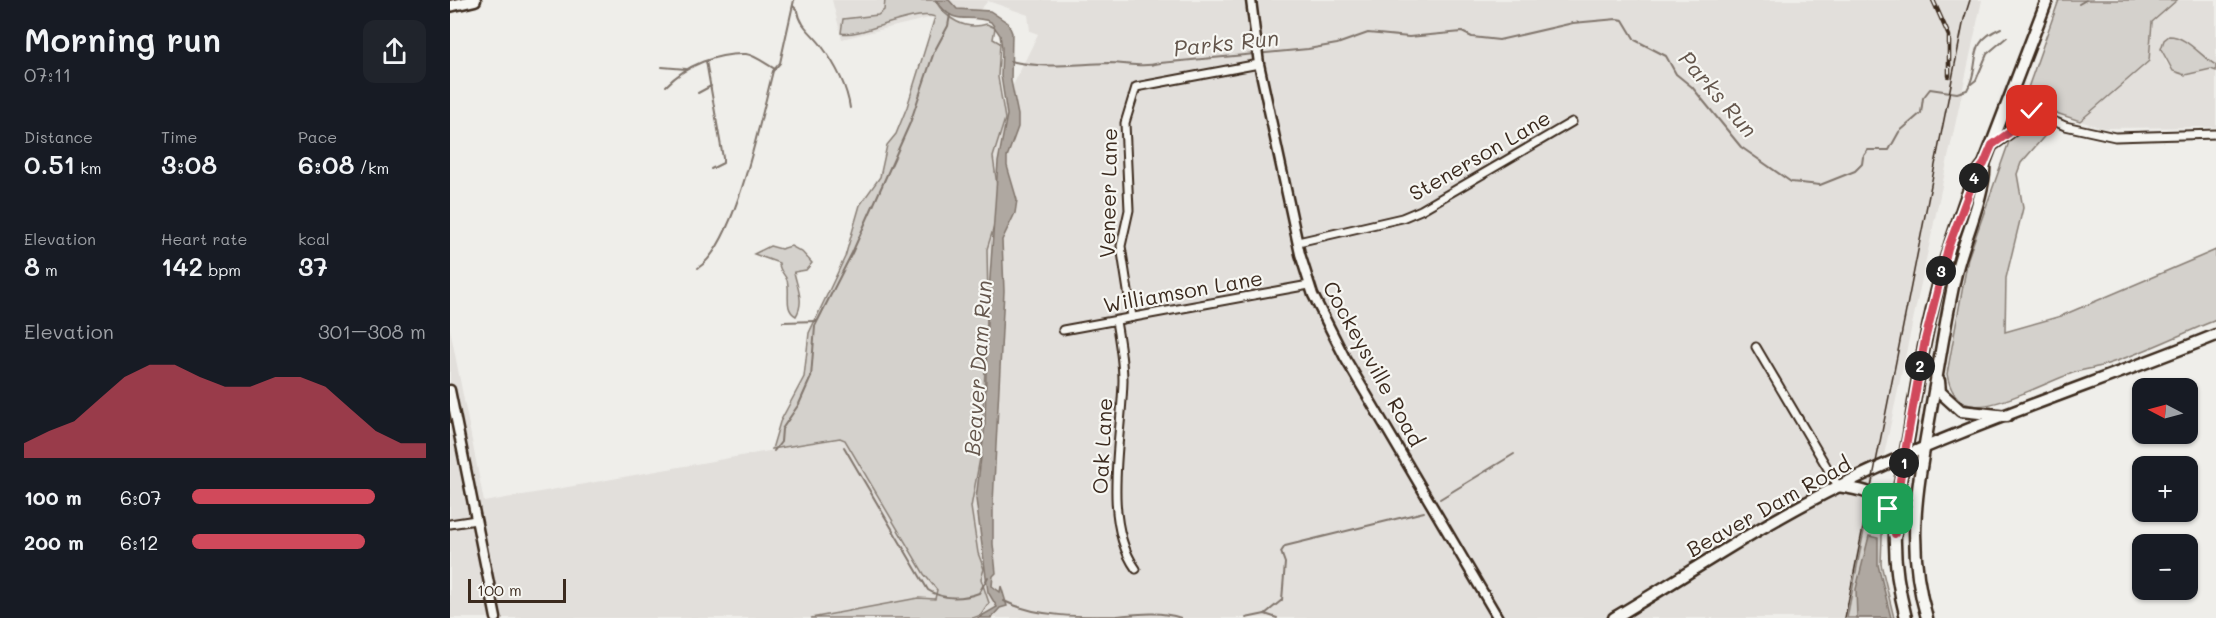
<!DOCTYPE html>
<html lang="en">
<head>
<meta charset="utf-8">
<style>
	body { margin:0; font-family:Mali,sans-serif; background:#20242c; color:#f1f3f6; height:100vh; display:flex; flex-direction:column; font-size:22px; white-space:nowrap }
	* { box-sizing:border-box; margin:0 }
	p { font-size:20px; color:#9ea1a6 }
	.icon { flex:none; width:33px; height:33px; fill:none; stroke:currentColor; stroke-width:2; stroke-linecap:round; stroke-linejoin:round }
	.map { position:relative; flex:1; overflow:hidden }
	.side { display:flex; flex-direction:column; background:#171b24; width:450px }
	.side>* { flex:none }
	.needle { width:39px; rotate:276deg }
	.buttons { position:absolute; left:1682px; top:378px; display:grid; gap:12px }
	.buttons a { display:grid; place-items:center; width:66px; height:66px; border-radius:12px; background:#171b24; box-shadow:0 2px 4px #0004; font-size:30px }
	.scale { position:absolute; left:18px; bottom:15px; width:98px; box-sizing:border-box; padding-left:6px; border:3px solid #3b2a1e; border-top:0; font-size:16px; line-height:21px; white-space:nowrap; color:#3b2a1e; -webkit-text-stroke:4px #f6f6f2; paint-order:stroke }
	.pin { position:absolute; display:grid; place-items:center; width:51px; height:51px; color:#fff; margin:-26px; border-radius:12px; box-shadow:0 3px 9px #0006 }
	.km { position:absolute; width:30px; height:30px; margin:-15px; border-radius:50%; background:#222; color:#fff; font-size:16px; line-height:30px; text-align:center }
	.round { display:grid; place-items:center; flex:none; width:63px; height:63px; border-radius:12px; background:#20242c }
	.overview { display:flex; align-items:center; justify-content:space-between; height:102px; padding:0 24px }
	h1 { font-size:33px; font-weight:600; line-height:45px }
	.metrics { display:grid; grid-template-columns:repeat(3,1fr); gap:9px; height:102px; padding:6px 24px }
	.metrics div { display:grid; align-content:center }
	.metrics b { font-size:26px; font-weight:600 }
	.metrics small { font-size:16px; font-weight:400 }
	.metrics p { font-size:16px }
	.chart { height:168px; padding:12px 24px }
	.chart p { display:flex; justify-content:space-between }
	.chart svg { width:100%; height:108px; margin-top:6px; fill:#d1495b; opacity:.7 }
	ul { padding:0 24px; list-style:none; font-size:20px }
	li { display:grid; grid-template-columns:96px 72px 1fr; align-items:center; height:45px }
	li i { height:15px; border-radius:8px; background:#d1495b }
	main { display:flex; flex:1; min-height:0 }
	.map>svg:first-child { display:block }
</style>
</head>
<body>
<main>
<section class="side">
<div class="overview"><div><h1>Morning run</h1><p>07:11</p></div><a class="round"><svg class="icon" aria-label="share" viewBox="0 0 24 24"><path d="M12 15V3M7 8l5-5 5 5M5 13v7h14v-7"/></svg></a></div>
<div class="metrics">
<div><p>Distance</p><b>0.51<small> km</small></b></div>
<div><p>Time</p><b>3:08</b></div>
<div><p>Pace</p><b>6:08<small> /km</small></b></div>
</div>
<div class="metrics">
<div><p>Elevation</p><b>8<small> m</small></b></div>
<div><p>Heart rate</p><b>142<small> bpm</small></b></div>
<div><p>kcal</p><b>37</b></div>
</div>
<div class="chart"><p><span>Elevation</span>301–308 m</p>
<svg viewBox="0 0 160 44" preserveAspectRatio="none"><path d="M0 44V38L10 33L20 29L30 20L40 11L50 6L60 6L70 11L80 15L90 15L100 11L110 11L120 15L130 24L140 33L150 38L160 38V44z"/></svg>
</div>
<ul>
<li><b>100 m</b>6:07<i style="width:78%"></i></li>
<li><b>200 m</b>6:12<i style="width:74%"></i></li>
</ul>
</section>
<div class="map">
<svg width="1766" height="618" viewBox="0 0 1766 618">
	<rect width="100%" height="100%" fill="#efeeea"/>
	<filter id="ink" filterUnits="userSpaceOnUse"><feTurbulence type="fractalNoise" baseFrequency=".0167" numOctaves="2"/><feDisplacementMap in="SourceGraphic" scale="12" xChannelSelector="R" yChannelSelector="G"/><feConvolveMatrix kernelMatrix="1 2 1 2 8 2 1 2 1" color-interpolation-filters="sRGB"/></filter>
	<g filter="url(#ink)">
		<g fill="#e2dfdb">
			<path d="M382 0H1532L1434 455 1429 458 1397 618H0V329L34 502 391 438 588 34 580 31 578 15 538 1 529 11 517 9 392 39Z"/>
			<path d="M1727 0H1766V65L1725 36 1715 61 1724 71 1735 75 1761 68 1766 71V127L1653 128 1630 121 1699 61 1702 22Z"/>
		</g>
		<g fill="#d4d1cc" stroke="#887e75" stroke-width="1.5">
			<path d="M435 0H485C496 19 515 31 537 24L545 28 543 39 550 43 548 77 555 119 543 157 550 207 537 249 538 304 531 453 521 507 528 553 534 569 531 579 539 603 531 615 523 618H361L468 598 485 599 487 590 474 574 395 440 390 438 322 449 330 422 354 377 359 333 395 257 410 205 430 177 437 145 446 134 457 107 485 17C462 9 410 38 391 33L393 19 428 15 434 10Z"/>
			<path d="M1609 0H1727L1702 22 1699 61 1630 121 1597 110 1592 122 1599 131 1571 163 1567 174 1573 208 1556 278 1555 332 1611 316 1766 250V320C1728 335 1690 355 1651 366 1641 369 1630 370 1620 374 1597 382 1543 411 1520 405 1506 402 1499 387 1497 374L1518 258Z"/>
			<path d="M1719 36C1737 36 1751 57 1766 65V71L1761 69 1735 75 1723 71 1711 49 1714 40Z"/>
			<path d="M320 246 331 249 341 246 352 252 362 263 356 270 344 272C347 287 355 302 346 316 333 309 341 293 337 280 334 273 329 271 329 263L304 254Z"/>
			<path d="M1420 500 1427 501 1433 510 1431 564 1444 618H1397Z"/>
		</g>
		<g fill="#afa8a1" stroke="#81766d" stroke-width="1.5">
			<path d="M486 0H499L507 9 540 11 558 23 562 33 561 81 568 115V127L557 157V166L567 200 565 213 552 240 554 291 543 503V544L546 573 543 576 542 586 550 592 551 586 557 606 550 608 541 618H528L547 607 538 592 526 499 535 425 537 321 548 162 557 115 551 76 552 48 550 35 541 22C517 12 505 29 486 0Z"/>
			<path d="M1419 536 1428 538V565L1441 618H1407L1406 589Z"/>
		</g>
		<g fill="none" stroke-linecap="round" stroke-linejoin="round">
			<g stroke="#81766d" stroke-width="2">
				<path d="M1629 4 1636 0"/>
				<path d="M343 6 348 11C350 26 363 34 371 45 385 64 397 86 400 108"/>
				<path d="M256 61 273 158V163L261 169"/>
				<path d="M560 61C594 69 624 64 658 63 677 63 691 68 710 63L858 49 887 44 918 33 959 37 1012 32 1022 37 1049 40 1123 23 1167 19 1173 20 1185 40 1216 56 1226 74 1242 87 1291 147 1341 182 1370 185 1405 171 1412 164 1413 157 1418 150H1439L1449 132 1471 113 1473 98 1480 89 1507 93 1517 90C1533 62 1514 44 1551 28"/>
				<path d="M212 67 236 69"/>
				<path d="M1521 84 1526 80 1537 54 1557 37"/>
				<path d="M216 86C236 65 267 53 296 54 305 55 317 65 325 69"/>
				<path d="M248 93 261 86"/>
				<path d="M248 268C286 244 311 116 323 71L330 63 344 0"/>
				<path d="M333 322 367 321"/>
				<path d="M394 447 478 590C493 600 513 599 529 593L538 577"/>
				<path d="M324 451 331 442 332 429 349 404 361 377 365 326 402 253 460 123 484 52 498 26 500 15"/>
				<path d="M990 499 1064 454"/>
				<path d="M554 601C586 617 631 617 667 616 689 614 709 611 731 618"/>
				<path d="M815 614 832 600 835 563 831 552 835 546 974 512"/>
				<path d="M796 618 815 614 827 618"/>
			</g>
			<g stroke="#3b2a1e" stroke-width="11">
				<g id="minor">
					<path d="M1558 101 1615 126 1665 137 1766 134"/>
					<path d="M848 242 952 218 971 210 1122 122"/>
					<path d="M682 317 671 246 679 210 675 123 686 87 809 64"/>
					<path d="M666 321C669 340 673 360 673 380 672 438 651 520 686 569"/>
					<path d="M613 330 859 285"/>
					<path d="M1306 347 1388 486"/>
					<path d="M0 524 26 520"/>
				</g>
			</g>
			<g stroke="#3b2a1e" stroke-width="13">
				<g id="tertiary">
					<path d="M801 0 809 64 850 254 863 295 895 358 1048 618"/>
					<path d="M0 390 46 618"/>
				</g>
			</g>
			<g stroke="#3b2a1e" stroke-width="15">
				<path id="secondary" d="M1164 618C1238 574 1310 525 1387 487 1509 427 1640 386 1766 335"/>
			</g>
			<g stroke="#3b2a1e" stroke-width="15">
				<g id="primary">
					<path d="M0 6 25 0"/>
					<path d="M1542 145 1581 117 1591 116"/>
					<path d="M1489 381 1490 392 1511 411 1557 416"/>
					<path d="M1388 486C1422 492 1431 492 1442 526"/>
					<path d="M1456 618C1449 591 1444 561 1445 533 1446 499 1453 467 1459 434 1470 361 1483 291 1508 221 1515 202 1520 180 1534 164L1597 0"/>
					<path d="M1477 618C1454 540 1469 481 1482 403 1490 360 1496 316 1506 273 1512 245 1537 189 1534 164"/>
				</g>
			</g>
			<use href="#minor" stroke="#f6f6f2" stroke-width="7"/>
			<use href="#tertiary" stroke="#f6f6f2" stroke-width="8"/>
			<use href="#secondary" stroke="#f6f6f2" stroke-width="10"/>
			<use href="#primary" stroke="#f6f6f2" stroke-width="10"/>
			<path stroke="#3b2a1e" stroke-width="1.5" d="M1395 618 1514 19 1520 0"/>
			<g stroke="#3b2a1e" stroke-width="4.5">
				<path id="rail" d="M1483 0 1499 36V76"/>
			</g>
			<use href="#rail" stroke="#f6f6f2" stroke-width="2" stroke-dasharray="7" stroke-linecap="butt"/>
		</g>
	</g>
	<g fill="none" stroke-linecap="round" stroke-linejoin="round" filter="url(#ink)">
		<g stroke="#fff" stroke-width="12">
			<path id="route" d="M1438 509 1445 534 1450 480 1475 340 1498 248 1526 174 1534 164 1542 145 1581 117 1591 116 1582 111"/>
		</g>
		<use href="#route" stroke="#d1495b" stroke-width="8"/>
	</g>
	<g text-anchor="middle" stroke-width="4.5" stroke-linejoin="round" paint-order="stroke">
		<g font-size="21" fill="#3b2a1e" stroke="#f6f6f2">
			<text transform="translate(1030 156) rotate(-30)" y="7">Stenerson Lane</text>
			<text transform="translate(659 193) rotate(-89)" y="7">Veneer Lane</text>
			<text transform="translate(733 292) rotate(-10)" y="7">Williamson Lane</text>
			<text transform="translate(923 364) rotate(61)" y="7">Cockeysville Road</text>
			<text transform="translate(653 446) rotate(-87)" y="7">Oak Lane</text>
			<text transform="translate(1319 507) rotate(-29)" y="7">Beaver Dam Road</text>
		</g>
		<g font-size="22" font-style="italic" fill="#64564c" stroke="#f6f6f2">
			<text transform="translate(776 43) rotate(-6)" y="8">Parks Run</text>
			<text transform="translate(1268 94) rotate(49)" y="8">Parks Run</text>
			<text transform="translate(528 368) rotate(-86)" y="8">Beaver Dam Run</text>
		</g>
	</g>
</svg>
<div class="buttons">
<a><svg class="needle" viewBox="-14 -14 28 28"><path d="M0-13l5 13h-10z" fill="#e53935"/><path d="M0 13l5-13h-10z" fill="#9ea1a6"/></svg></a>
<a>+</a>
<a>−</a>
</div>
<div class="scale">100 m</div>
<div class="pin" style="left:1438px;top:509px;background:#1e9e55"><svg class="icon" aria-label="arrive" viewBox="0 0 24 24"><path d="M6 21V4h12l-3 4 3 4H6"/></svg></div>
<div class="pin" style="left:1582px;top:111px;background:#d93025"><svg class="icon" aria-label="check" viewBox="0 0 24 24"><path d="M5 12l5 5 9-10"/></svg></div>
<b class="km" style="left:1454px;top:463px">1</b>
<b class="km" style="left:1470px;top:366px">2</b>
<b class="km" style="left:1491px;top:271px">3</b>
<b class="km" style="left:1524px;top:178px">4</b>
</div>
</main>
</body>
</html>
